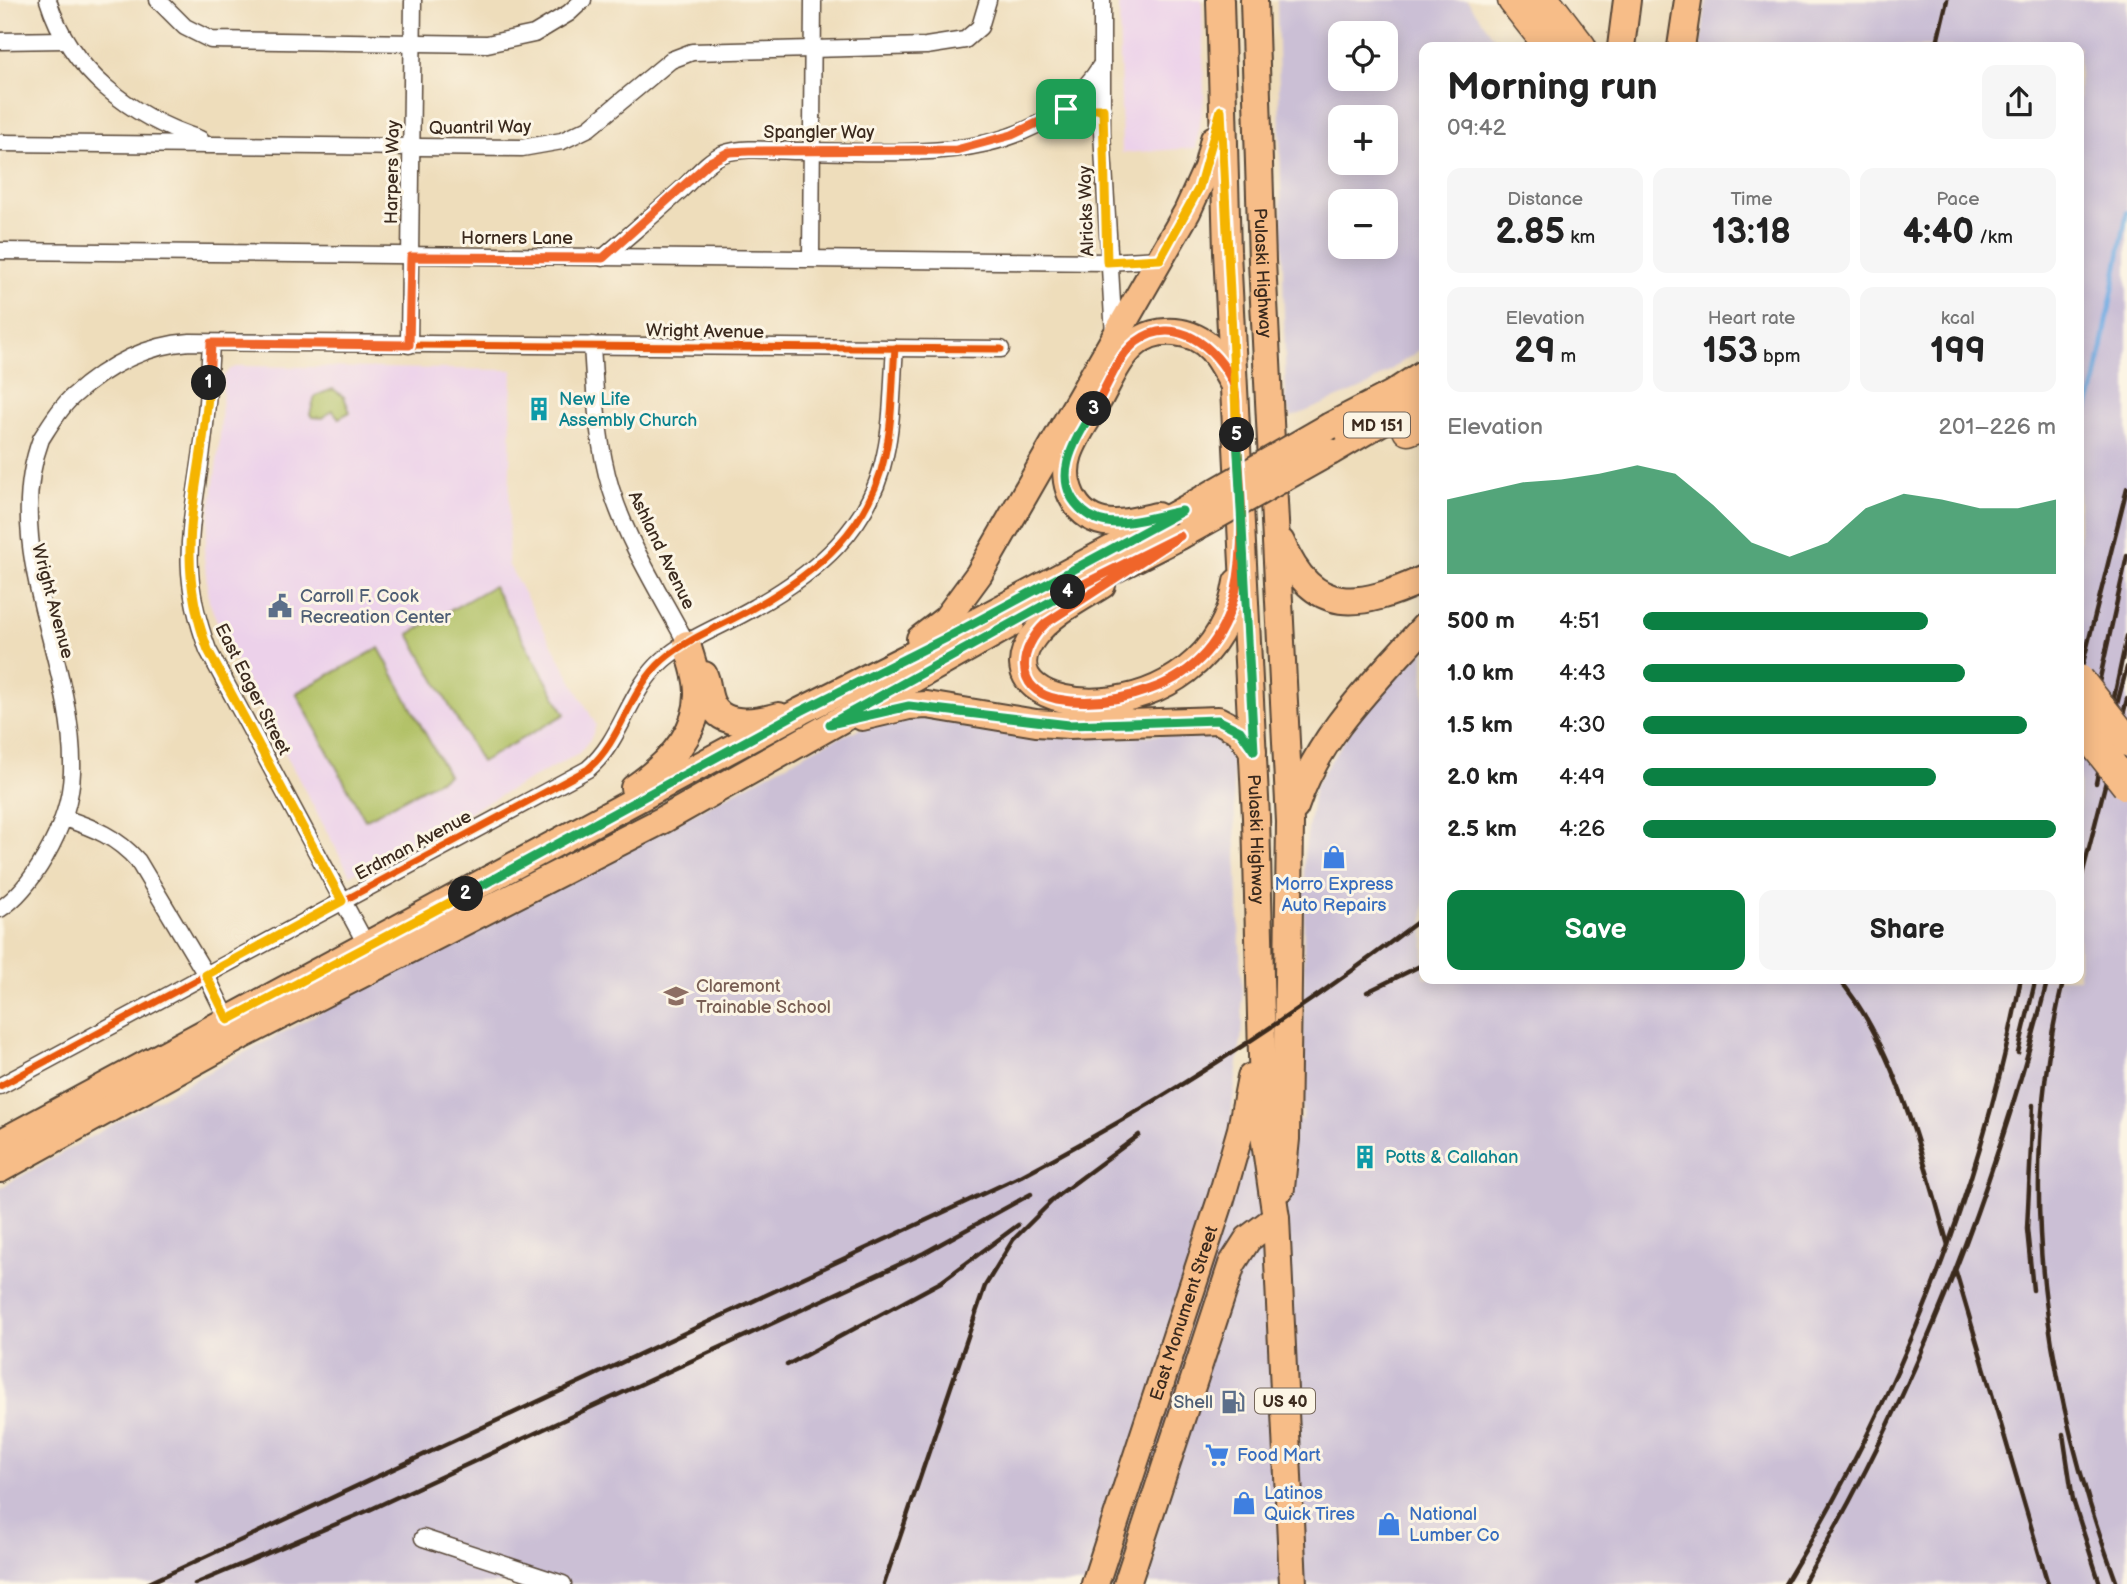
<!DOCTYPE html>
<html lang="en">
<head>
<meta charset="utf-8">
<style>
	body { margin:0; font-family:"Balsamiq Sans",sans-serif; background:#f6f6f6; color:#222; height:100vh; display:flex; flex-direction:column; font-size:26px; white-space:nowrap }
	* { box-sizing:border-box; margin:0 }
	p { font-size:23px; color:#767676 }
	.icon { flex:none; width:38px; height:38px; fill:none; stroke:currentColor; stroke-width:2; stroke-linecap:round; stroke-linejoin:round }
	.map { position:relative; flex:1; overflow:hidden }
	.panel { position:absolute; left:1419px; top:42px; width:665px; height:942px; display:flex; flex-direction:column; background:#fff; border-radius:14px; box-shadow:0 4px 18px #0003 }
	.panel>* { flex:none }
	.fabs { position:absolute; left:1328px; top:21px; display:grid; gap:14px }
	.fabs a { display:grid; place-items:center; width:70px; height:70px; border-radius:14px; background:#fff; box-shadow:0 4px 18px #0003; font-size:35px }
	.pin { position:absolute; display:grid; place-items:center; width:60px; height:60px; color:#fff; margin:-30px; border-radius:14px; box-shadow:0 4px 10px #0006 }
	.km { position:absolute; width:35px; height:35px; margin:-18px; border-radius:50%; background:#222; color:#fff; font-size:19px; line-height:35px; text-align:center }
	.round { display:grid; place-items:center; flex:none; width:74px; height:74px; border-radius:14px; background:#f6f6f6 }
	.overview { display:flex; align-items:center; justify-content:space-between; height:119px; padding:0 28px }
	h1 { font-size:38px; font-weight:700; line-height:52px }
	.figures { display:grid; grid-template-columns:repeat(3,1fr); gap:10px; height:119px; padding:7px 28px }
	.figures div { display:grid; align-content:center; border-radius:14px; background:#f6f6f6; text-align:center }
	.figures b { font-size:35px; font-weight:700 }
	.figures small { font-size:19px; font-weight:400 }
	.figures p { font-size:19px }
	.chart { height:196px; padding:14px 28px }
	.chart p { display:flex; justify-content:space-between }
	.chart svg { width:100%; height:126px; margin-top:7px; fill:#0b8043; opacity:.7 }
	.primary-button { display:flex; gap:14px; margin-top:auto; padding:14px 28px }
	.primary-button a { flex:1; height:80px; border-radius:14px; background:#0b8043; color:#fff; font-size:28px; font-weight:700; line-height:80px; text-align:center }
	.primary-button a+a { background:#f6f6f6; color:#222 }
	ul { padding:0 28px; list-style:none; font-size:23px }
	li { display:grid; grid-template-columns:112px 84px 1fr; align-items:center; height:52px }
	li i { height:18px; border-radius:9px; background:#0b8043 }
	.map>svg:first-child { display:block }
</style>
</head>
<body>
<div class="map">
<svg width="2127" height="1584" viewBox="0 0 2127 1584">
	<rect width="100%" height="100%" fill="#fcf5e5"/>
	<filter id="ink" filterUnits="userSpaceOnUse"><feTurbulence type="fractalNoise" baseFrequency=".0143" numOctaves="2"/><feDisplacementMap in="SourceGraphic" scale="14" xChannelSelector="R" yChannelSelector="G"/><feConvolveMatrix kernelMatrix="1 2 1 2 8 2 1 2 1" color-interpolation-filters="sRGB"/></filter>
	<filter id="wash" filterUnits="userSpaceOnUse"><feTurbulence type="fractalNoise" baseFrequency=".00686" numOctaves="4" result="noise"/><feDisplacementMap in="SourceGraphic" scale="28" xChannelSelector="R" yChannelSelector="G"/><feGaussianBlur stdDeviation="1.57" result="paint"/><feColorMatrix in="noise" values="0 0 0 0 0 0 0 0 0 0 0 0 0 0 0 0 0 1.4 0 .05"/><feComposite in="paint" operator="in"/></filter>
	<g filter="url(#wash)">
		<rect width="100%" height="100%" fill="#edb"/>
		<g fill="#ecd1ea">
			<path d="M1119 0H1202L1204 98 1196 148 1122 153Z"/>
			<path d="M240 366 512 370 508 564 596 725 591 738 578 754 350 875 223 637 209 601 204 556 219 447 224 376 230 369Z"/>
		</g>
		<g fill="#cbbfd5" fill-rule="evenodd">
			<path d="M1277 0H1467L1501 47H1424V347L1367 386 1292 417 1286 405ZM1340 33H1386V79H1340ZM1340 117H1386V163H1340ZM1340 201H1386V247H1340Z"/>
			<path d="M1706 0H2127V1584H0V1188L156 1100 826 743 876 722 907 717 933 719 1068 737 1208 734 1232 743 1243 1025 1231 1115 1303 1120 1304 854 1315 785 1366 707 1424 646V978H2079V47H1701Z"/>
		</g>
		<g fill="#afbf62" stroke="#757440" stroke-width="2">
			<path d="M333 389 344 397 350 412 339 418 332 410 323 418 312 417 310 414 315 396Z"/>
			<path d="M493 586 565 714 481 762 409 634Z"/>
			<path d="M379 648 448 775 365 820 296 693Z"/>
		</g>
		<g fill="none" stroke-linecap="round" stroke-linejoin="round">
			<path stroke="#72aee4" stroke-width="4.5" d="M2079 437 2096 381 2127 212"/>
		</g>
	</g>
	<g filter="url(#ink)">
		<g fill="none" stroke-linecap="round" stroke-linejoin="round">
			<g stroke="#564536" stroke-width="19">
				<g id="minor">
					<path d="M48 0C70 71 131 117 200 139"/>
					<path d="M158 0 185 27 211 40 487 44 534 34 569 13 583 0"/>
					<path d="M1102 0V132L1114 336"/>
					<path d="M0 41 64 40"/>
					<path d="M1066 109H1103"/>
					<path d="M0 143 522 148 562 141 589 128 671 60 692 52 926 46 965 40 980 27 988 0"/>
					<path d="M0 251 1107 262 1160 259"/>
					<path d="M811 257 813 0"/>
					<path d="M603 258C629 235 657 212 683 188 695 177 708 160 723 154 745 146 774 151 797 151 905 151 1036 170 1102 64"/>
					<path d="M211 343C209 379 207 415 202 450 191 532 178 569 208 650L367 946"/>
					<path d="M409 345 413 0"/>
					<path d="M592 345C595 393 597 444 611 489 628 544 660 593 687 644"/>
					<path d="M64 818C94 828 117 837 138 861L206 975 228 1020"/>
					<path d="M0 909C19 897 34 876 45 857 60 831 71 803 72 772 75 660 0 550 41 439 50 425 59 409 72 397 105 367 145 345 190 342L1001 349"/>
					<path d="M0 1086 588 769C623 739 628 691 663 660 689 637 725 625 755 607 817 572 870 528 885 455 893 420 892 384 895 348"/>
					<path d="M423 1538 563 1584"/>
				</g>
			</g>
			<g stroke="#564536" stroke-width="30">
				<g id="primary">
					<path id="s1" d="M1220 0 1227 252 1256 817 1264 1135 1276 1218 1293 1584"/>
					<path id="s2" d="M1254 0 1262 261 1290 822 1286 1139 1281 1188"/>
					<path d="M1621 47 1627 0"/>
					<path d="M1681 47 1688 0"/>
					<path d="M1330 426 1392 394 1424 373"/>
					<path d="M1330 452 1424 397"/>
					<path d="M1157 516C1139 520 1121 525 1104 522 1073 516 1060 481 1069 454 1075 436 1088 419 1097 403 1108 384 1118 358 1135 344 1156 325 1194 329 1212 350 1220 360 1226 372 1232 382"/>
					<path d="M1281 542C1313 618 1360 608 1424 579"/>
					<path d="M1102 585C1079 599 1050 614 1034 636 969 721 1213 743 1237 582"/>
					<path d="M1079 587 1180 536"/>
					<path d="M920 639 946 619 979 574 1187 212 1207 168 1214 139"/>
					<path d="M704 675C708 684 707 693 711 702 721 729 757 722 779 716"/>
					<path d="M862 717 909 706 927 705 1036 723 1069 725 1218 720 1239 731 1253 751"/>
					<path d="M634 788C666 766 699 734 698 692 698 676 691 659 687 644"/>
					<path d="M1295 807C1319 734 1374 683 1424 627"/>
					<path d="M0 1143 801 711 952 635 1182 511"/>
					<path d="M0 1169 241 1036 663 820 1011 624"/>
					<path id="s3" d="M1095 1584 1221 1199 1241 1129 1251 1077"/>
					<path d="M1127 1584 1232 1264 1248 1239 1276 1218"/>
				</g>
			</g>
			<g stroke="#564536" stroke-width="33">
				<g id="motorway">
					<path d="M1513 0 1550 47"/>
					<path d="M1545 0 1581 47"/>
					<path d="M1408 430 1424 424"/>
				</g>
			</g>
			<use href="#minor" stroke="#fff" stroke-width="16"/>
			<use href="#primary" stroke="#f7bd88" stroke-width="26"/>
			<use href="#motorway" stroke="#f7bd88" stroke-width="30"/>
			<g stroke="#3b2a1e" stroke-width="4.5">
				<path d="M1936 47 1947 0"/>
				<path d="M2079 679 2127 488"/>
				<path d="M2116 708 2127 667"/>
				<path d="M2079 773 2127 556"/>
				<path d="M2096 783 2127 636"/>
				<path d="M2079 887 2127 699"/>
				<path d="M1838 978C1894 1042 1925 1164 1948 1245"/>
				<path d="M2064 978C2013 1184 2044 1387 2117 1584"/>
				<path d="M1367 992 1424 964"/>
				<path d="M2018 1053 2036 978"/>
				<path d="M1049 1202 1139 1135"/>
				<path d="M1956 1272 2048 1584"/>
				<path d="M2033 1290 2027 1229 2033 1105"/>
				<path d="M787 1365 941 1282 1018 1225"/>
				<path d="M2063 1434 2073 1500 2100 1584"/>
				<path d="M147 1584 1021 1176C1163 1101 1297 1015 1424 917"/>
				<path d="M195 1584 367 1511 924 1253 1031 1194"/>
				<path d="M884 1584 985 1286 1013 1240 1057 1196"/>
				<path d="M1785 1584C1899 1397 1980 1193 2021 978"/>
				<path d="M1803 1584C1916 1394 1994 1192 2048 978"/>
			</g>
			<g stroke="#564536" stroke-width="30" stroke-linecap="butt">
				<g id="primary-bridge">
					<path d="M1182 511 1330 426"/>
					<path d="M1180 536 1330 452"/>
				</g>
			</g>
			<g stroke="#564536" stroke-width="33" stroke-linecap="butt">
				<g id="motorway-bridge">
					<path d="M2079 680 2127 741"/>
					<path d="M2079 724 2127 785"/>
				</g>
			</g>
			<use href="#primary-bridge" stroke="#f7bd88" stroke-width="26"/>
			<use href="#motorway-bridge" stroke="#f7bd88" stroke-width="30"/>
			<g stroke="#fcf5e5" stroke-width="11">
				<g id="cycleway">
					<path d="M409 345 1001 349"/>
					<path d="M0 1086 588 769C623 739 628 691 663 660 689 637 725 625 755 607 817 572 870 528 885 455 893 420 892 384 895 348"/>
				</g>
			</g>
			<use href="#cycleway" stroke="#e8590c" stroke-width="7"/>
		</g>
	</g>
	<g fill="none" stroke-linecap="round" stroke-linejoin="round" filter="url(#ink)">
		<g stroke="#fff" stroke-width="14">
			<path id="split-1" d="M209 383 211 343 409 345 411 257 603 258 710 162 729 152 749 151 956 150 1012 135 1066 109"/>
		</g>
		<g stroke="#fff" stroke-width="14">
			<path id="split-2" d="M209 383C203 484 170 549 208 650L342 901 206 975 228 1020 466 894"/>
		</g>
		<g stroke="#fff" stroke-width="14">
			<path id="split-3" d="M466 894 801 711 952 635 1182 511C1161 515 1139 522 1118 523 1105 523 1093 520 1083 511 1048 481 1075 440 1094 409"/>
		</g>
		<g stroke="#fff" stroke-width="14">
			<path id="split-4" d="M1068 592 1180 536 1046 623C1019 648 1012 689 1057 699 1089 705 1121 700 1151 689 1266 648 1241 516 1236 420 1236 409 1237 393 1233 383 1217 347 1175 313 1136 342 1117 357 1106 389 1094 409"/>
		</g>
		<g stroke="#fff" stroke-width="14">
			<path id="split-5" d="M1068 592 830 724 909 706 1069 725 1218 720 1240 731 1254 751 1237 435"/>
		</g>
		<g stroke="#fff" stroke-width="14">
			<path id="split-6" d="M1066 109H1103L1107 262 1160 259 1199 188 1221 110 1237 435"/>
		</g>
		<use href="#split-1" stroke="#f0652b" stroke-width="9"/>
		<use href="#split-2" stroke="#f5b400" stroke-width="9"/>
		<use href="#split-3" stroke="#22a559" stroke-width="9"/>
		<use href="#split-4" stroke="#f0652b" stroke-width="9"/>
		<use href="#split-5" stroke="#22a559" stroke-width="9"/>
		<use href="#split-6" stroke="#f5b400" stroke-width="9"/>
	</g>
	<defs>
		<g id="building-bare" transform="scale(1.89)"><path d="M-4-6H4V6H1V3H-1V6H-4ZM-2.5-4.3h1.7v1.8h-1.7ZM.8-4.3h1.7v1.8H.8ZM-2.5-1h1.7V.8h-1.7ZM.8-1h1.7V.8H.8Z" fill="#0f9aa8" stroke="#fcf5e5" stroke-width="2.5" paint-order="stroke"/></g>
		<g id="civic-bare" transform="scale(1.89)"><path d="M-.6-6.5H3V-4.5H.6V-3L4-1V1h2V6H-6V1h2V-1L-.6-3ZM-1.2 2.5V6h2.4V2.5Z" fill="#5c6f8a" stroke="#fcf5e5" stroke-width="2.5" paint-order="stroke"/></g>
		<g id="shop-bare" transform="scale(1.89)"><path d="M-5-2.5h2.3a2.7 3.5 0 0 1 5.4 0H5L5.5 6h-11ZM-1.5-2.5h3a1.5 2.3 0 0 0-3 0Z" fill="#3f7fe0" stroke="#fcf5e5" stroke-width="2.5" paint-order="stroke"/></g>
		<g id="school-bare" transform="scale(1.89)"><path d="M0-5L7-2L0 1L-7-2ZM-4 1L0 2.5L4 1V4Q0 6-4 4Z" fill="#8d6e63" stroke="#fcf5e5" stroke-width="2.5" paint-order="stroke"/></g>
		<g id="fuel-bare" transform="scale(1.89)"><path d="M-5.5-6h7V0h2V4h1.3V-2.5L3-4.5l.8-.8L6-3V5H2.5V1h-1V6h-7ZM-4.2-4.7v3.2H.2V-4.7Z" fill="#5c6f8a" stroke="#fcf5e5" stroke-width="2.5" paint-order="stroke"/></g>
		<g id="supermarket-bare" transform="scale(1.89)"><path d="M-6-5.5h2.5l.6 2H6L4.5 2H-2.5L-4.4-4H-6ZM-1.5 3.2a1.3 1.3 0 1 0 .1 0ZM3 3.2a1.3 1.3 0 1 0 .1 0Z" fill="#3f7fe0" stroke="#fcf5e5" stroke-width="2.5" paint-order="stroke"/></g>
	</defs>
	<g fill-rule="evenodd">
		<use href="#building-bare" x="539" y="409"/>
		<use href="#civic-bare" x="280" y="606"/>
		<use href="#shop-bare" x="1334" y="857"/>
		<use href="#school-bare" x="676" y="996"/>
		<use href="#building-bare" x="1365" y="1157"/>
		<use href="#fuel-bare" x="1233" y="1402"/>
		<use href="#supermarket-bare" x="1217" y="1455"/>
		<use href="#shop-bare" x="1244" y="1503"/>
		<use href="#shop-bare" x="1389" y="1524"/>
	</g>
	<g text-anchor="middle" stroke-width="6" stroke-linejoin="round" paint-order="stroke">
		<g fill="#fcf5e5" stroke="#75675a" stroke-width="2">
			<rect x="1344" y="412.5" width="66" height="25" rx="5"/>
			<rect x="1255" y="1388.5" width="60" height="25" rx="5"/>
		</g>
		<g font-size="16" font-weight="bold" fill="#3b2a1e">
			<text x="1377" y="431">MD 151</text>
			<text x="1285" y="1407">US 40</text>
		</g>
		<g font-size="18" fill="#3b2a1e" stroke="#fcf5e5">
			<text transform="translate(480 127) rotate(-1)" y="6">Quantril Way</text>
			<text x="819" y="138">Spangler Way</text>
			<text transform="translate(392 172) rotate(-89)" y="6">Harpers Way</text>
			<text transform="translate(1086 211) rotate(-92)" y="6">Alricks Way</text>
			<text x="517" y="244">Horners Lane</text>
			<text dy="6" stroke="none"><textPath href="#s2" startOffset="273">Pulaski Highway</textPath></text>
			<text transform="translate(705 331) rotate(1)" y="6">Wright Avenue</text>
			<text transform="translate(662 550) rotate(64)" y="6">Ashland Avenue</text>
			<text transform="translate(53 601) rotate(75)" y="6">Wright Avenue</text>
			<text transform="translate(253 689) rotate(63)" y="6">East Eager Street</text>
			<text dy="6" stroke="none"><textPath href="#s1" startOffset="840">Pulaski Highway</textPath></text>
			<text transform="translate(413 845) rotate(-28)" y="6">Erdman Avenue</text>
			<text dy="6" stroke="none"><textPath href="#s3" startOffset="285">East Monument Street</textPath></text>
		</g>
		<g font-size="18" fill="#0d838f" stroke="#fcf5e5" text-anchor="start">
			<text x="559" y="405">New Life<tspan x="559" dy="21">Assembly Church</tspan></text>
			<text x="1385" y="1163">Potts &amp; Callahan</text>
		</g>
		<g font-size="18" fill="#4e5e75" stroke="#fcf5e5" text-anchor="start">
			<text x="300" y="602">Carroll F. Cook<tspan x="300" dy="21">Recreation Center</tspan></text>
			<text x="1213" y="1408" text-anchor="end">Shell</text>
		</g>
		<g font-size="18" fill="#366cbe" stroke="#fcf5e5" text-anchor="start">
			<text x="1334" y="890" text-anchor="middle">Morro Express<tspan x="1334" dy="21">Auto Repairs</tspan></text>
			<text x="1237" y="1461">Food Mart</text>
			<text x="1264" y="1499">Latinos<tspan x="1264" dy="21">Quick Tires</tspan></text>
			<text x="1409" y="1520">National<tspan x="1409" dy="21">Lumber Co</tspan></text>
		</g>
		<g font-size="18" fill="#785e54" stroke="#fcf5e5" text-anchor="start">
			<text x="696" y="992">Claremont<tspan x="696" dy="21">Trainable School</tspan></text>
		</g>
	</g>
</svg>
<div class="fabs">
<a><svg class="icon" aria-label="locate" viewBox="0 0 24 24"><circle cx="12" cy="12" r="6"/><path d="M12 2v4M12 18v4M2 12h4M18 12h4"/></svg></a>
<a>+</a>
<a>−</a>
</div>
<div class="pin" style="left:1066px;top:109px;background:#1e9e55"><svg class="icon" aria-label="arrive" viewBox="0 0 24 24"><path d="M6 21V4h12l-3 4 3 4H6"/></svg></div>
<b class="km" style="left:209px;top:383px">1</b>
<b class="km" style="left:466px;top:894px">2</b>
<b class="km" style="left:1094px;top:409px">3</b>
<b class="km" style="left:1068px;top:592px">4</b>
<b class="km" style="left:1237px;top:435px">5</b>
<section class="panel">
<div class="overview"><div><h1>Morning run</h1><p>09:42</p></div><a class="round"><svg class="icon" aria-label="share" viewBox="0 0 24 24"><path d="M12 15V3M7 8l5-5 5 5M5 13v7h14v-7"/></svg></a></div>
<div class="figures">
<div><p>Distance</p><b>2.85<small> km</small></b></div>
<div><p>Time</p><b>13:18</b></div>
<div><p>Pace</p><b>4:40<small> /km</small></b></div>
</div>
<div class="figures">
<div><p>Elevation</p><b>29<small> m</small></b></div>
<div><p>Heart rate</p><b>153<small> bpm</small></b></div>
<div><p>kcal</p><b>199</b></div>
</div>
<div class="chart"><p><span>Elevation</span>201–226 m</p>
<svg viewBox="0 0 160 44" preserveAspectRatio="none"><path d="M0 44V18L10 15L20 12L30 11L40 9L50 6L60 9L70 20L80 33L90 38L100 33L110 21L120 16L130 18L140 21L150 21L160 18V44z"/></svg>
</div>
<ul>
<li><b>500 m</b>4:51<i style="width:69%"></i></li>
<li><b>1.0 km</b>4:43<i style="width:78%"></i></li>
<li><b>1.5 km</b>4:30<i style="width:93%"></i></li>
<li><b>2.0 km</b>4:49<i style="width:71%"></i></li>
<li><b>2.5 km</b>4:26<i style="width:100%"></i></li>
</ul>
<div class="primary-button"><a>Save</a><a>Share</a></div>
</section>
</div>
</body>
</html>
